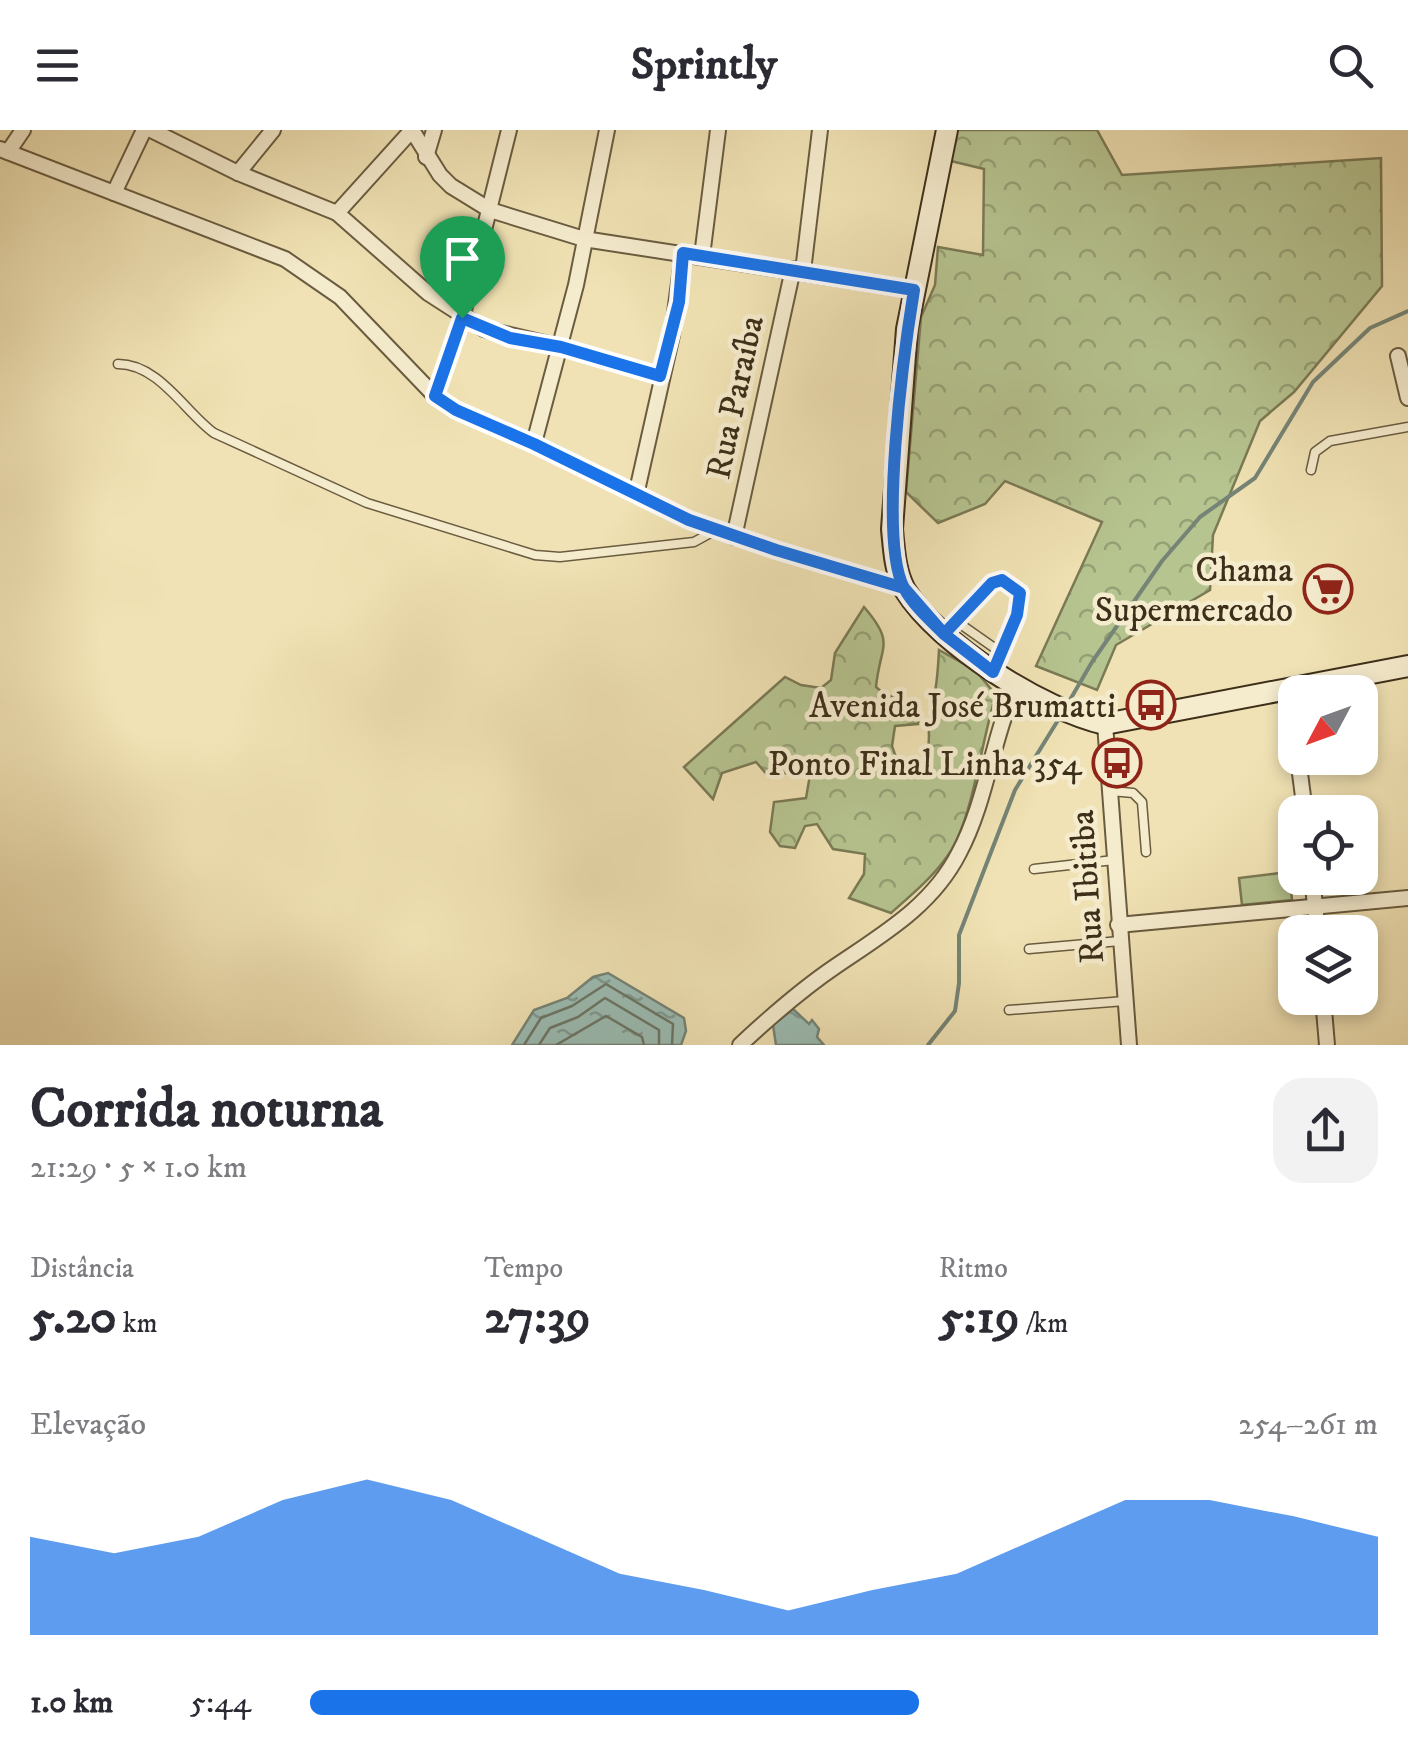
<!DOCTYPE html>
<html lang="pt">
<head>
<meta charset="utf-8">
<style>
	body { margin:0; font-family:"IM FELL DW Pica",serif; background:#f2f2f3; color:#2b2b33; height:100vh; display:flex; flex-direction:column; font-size:38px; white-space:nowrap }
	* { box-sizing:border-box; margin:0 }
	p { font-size:32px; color:#7c7c81 }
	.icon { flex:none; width:55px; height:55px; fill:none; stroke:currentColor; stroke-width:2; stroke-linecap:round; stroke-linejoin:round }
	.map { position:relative; height:915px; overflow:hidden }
	.side { display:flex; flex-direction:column; background:#fff; flex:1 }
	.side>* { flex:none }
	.needle { width:65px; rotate:229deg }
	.fabs { position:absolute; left:1278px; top:545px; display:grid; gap:20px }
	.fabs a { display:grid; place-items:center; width:100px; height:100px; border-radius:20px; background:#fff; box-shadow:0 5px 15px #0003; font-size:50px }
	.pin { position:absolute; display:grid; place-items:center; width:85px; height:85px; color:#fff; margin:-102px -42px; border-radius:50% 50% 50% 0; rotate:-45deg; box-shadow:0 0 10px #0007 }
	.pin .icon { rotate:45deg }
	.round { display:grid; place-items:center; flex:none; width:105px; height:105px; border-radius:30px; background:#f2f2f3 }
	.head { display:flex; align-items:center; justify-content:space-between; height:170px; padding:0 30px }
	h1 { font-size:55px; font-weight:700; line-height:75px }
	.figures { display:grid; grid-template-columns:repeat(3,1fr); gap:15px; height:170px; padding:10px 30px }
	.figures div { display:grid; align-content:center }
	.figures b { font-size:50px; font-weight:700 }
	.figures small { font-size:28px; font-weight:400 }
	.figures p { font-size:28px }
	.chart { height:280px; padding:20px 30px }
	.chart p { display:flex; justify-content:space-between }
	.chart svg { width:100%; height:180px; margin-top:10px; fill:#1a73e8; opacity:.7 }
	ul { padding:0 30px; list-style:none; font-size:32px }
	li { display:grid; grid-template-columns:160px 120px 1fr; align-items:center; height:75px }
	li i { height:25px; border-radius:12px; background:#1a73e8 }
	header { display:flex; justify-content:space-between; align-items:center; height:130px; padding:0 30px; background:#fff; font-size:45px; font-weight:700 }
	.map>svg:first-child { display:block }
</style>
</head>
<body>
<header><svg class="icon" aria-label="menu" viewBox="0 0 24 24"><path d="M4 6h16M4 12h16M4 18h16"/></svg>Sprintly<svg class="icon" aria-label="search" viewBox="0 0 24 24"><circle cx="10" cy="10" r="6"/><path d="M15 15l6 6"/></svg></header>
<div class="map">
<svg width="1408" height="915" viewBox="0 0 1408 915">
	<defs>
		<pattern id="forest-crowns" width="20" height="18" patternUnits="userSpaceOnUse" patternTransform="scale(2.5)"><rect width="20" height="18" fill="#b6c490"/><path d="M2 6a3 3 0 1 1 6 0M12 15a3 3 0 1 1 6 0" fill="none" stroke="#95a075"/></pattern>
		<pattern id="water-ripples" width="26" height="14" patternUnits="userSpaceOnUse" patternTransform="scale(2.5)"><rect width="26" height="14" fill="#9bbdb4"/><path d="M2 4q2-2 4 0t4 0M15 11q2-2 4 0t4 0" fill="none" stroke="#809a92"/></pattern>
	</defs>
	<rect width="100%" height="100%" fill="#f0e2b4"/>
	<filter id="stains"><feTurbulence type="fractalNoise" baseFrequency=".002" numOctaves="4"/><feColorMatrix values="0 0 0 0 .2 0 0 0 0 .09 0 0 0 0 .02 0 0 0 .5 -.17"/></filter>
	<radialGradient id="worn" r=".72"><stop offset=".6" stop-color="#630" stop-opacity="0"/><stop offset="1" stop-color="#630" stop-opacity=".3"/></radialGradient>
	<path fill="#b6c490" stroke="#7a7a55" stroke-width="2.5" d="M1289 742 1292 770 1242 775 1239 748Z"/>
	<g fill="url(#forest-crowns)" stroke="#7a7a55" stroke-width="2.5">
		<path d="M957 0H1097L1122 45 1381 28 1382 156 1294 262 1260 291 1213 405 1210 460 1116 515 1097 560 1036 536 1102 392 1005 351 985 374 938 393 906 362 921 187 935 155 938 117 983 125 984 39 951 31Z"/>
		<path d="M864 477C896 514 880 515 876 557L883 563 899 570 897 579 920 575 918 594 895 596 892 616 900 639 917 641C938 609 923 606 932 577 937 558 938 541 939 520L975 540 996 565C981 610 973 693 946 728 931 749 910 766 891 783L849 768 864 744 865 724 833 719 817 694 805 696 795 718 780 716 770 702 774 672 806 668 810 645 784 643 770 648 756 632 722 643 713 669 684 637 785 547 801 555 821 558 831 550 835 523Z"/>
	</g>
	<g fill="url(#water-ripples)" stroke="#758476" stroke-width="2.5">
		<path d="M608 843 684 888 686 901 681 915H512L534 880 567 868 593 847Z"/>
		<path d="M793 879 809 894 812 890 819 899 817 907 824 915H776L773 895Z"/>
	</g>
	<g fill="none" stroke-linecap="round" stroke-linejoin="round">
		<g stroke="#6c7667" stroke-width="2.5">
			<path d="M524 915 541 888 572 876 606 854 673 894 672 915"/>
			<path d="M539 915 550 898 578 887 605 868 659 900V915"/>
			<path d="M556 915 606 886 642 907 644 915"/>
		</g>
		<g stroke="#758476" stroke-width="4">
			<path d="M1067 575 1092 532 1162 431 1200 387 1255 348 1313 252 1370 198 1408 181"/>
			<path d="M928 915 955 881 959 853V805L1015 660 1060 587"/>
		</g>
		<g stroke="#6a5c40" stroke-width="11">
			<g id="service">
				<path d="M118 234C159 234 185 282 214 303L367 373 535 425 560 427 694 412 716 400"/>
				<path d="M1311 340 1315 322 1330 311 1408 297"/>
				<path d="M956 491 1003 524"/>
				<path d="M945 503 984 459 1002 450 1020 463 1021 473 995 538"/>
				<path d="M1111 661 1133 663 1142 672 1146 722"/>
				<path d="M1034 739 1114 730"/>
				<path d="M1029 819 1120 811"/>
				<path d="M1009 880 1125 871"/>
			</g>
		</g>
		<g stroke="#6a5c40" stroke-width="18">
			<g id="minor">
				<path d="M151 0 238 43 337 83 428 163 484 199 561 217 661 246"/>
				<path d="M412 0 440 45 451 56 490 80 584 109 913 160"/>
				<path d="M0 19 285 129 340 167 435 266 456 280 534 313 689 390 776 420 904 458"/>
				<path d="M8 22 23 0"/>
				<path d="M426 27 434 0"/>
				<path d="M238 43 273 0"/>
				<path d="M114 63 144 0"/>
				<path d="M337 83 412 0"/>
				<path d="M702 126 718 0"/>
				<path d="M803 141 820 0"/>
				<path d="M1398 226 1408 268"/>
				<path d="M435 266 462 188 509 0"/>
				<path d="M534 313 576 155 607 0"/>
				<path d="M636 365 672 205 683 123"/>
				<path d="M734 407 793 139"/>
				<path d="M1291 559 1295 597"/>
				<path d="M1105 594 1129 915"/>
				<path d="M1298 628 1305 682"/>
				<path d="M1312 748 1318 802"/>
				<path d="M1118 795 1408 768"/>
				<path d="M1323 868 1327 915"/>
				<path d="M740 915C770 887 802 859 836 836 883 804 932 776 959 723 987 670 992 609 1016 555"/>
			</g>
		</g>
		<g stroke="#3d2f1a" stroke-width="24">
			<path id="secondary" d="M947 0 907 199 892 399C894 420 895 442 905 460 939 515 1043 580 1105 594L1408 536"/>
		</g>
		<use href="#service" stroke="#f5ecce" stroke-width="8"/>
		<use href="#minor" stroke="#f5ecce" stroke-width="14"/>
		<use href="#secondary" stroke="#f5ecce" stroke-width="20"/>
	</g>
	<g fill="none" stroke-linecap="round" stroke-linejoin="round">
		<g stroke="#fff" stroke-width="20">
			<path id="route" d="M462 188 435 266 456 280 534 314 689 390 776 420 904 458 944 504 993 542 1017 485 1020 463 1002 450 992 453 944 504C930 490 913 475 904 458 878 409 904 221 914 160L683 123 679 172 660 246 561 217 510 208 462 188"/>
		</g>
		<use href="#route" stroke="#1a73e8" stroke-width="12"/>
	</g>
	<defs>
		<g id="supermarket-ring" transform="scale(2.5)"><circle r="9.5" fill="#f5ecce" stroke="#8f2418" stroke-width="1.5"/><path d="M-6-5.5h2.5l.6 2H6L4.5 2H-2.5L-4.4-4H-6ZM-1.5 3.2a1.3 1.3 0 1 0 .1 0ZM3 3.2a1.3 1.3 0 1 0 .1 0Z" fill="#8f2418"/></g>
		<g id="bus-ring" transform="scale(2.5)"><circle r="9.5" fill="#f5ecce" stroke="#8f2418" stroke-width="1.5"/><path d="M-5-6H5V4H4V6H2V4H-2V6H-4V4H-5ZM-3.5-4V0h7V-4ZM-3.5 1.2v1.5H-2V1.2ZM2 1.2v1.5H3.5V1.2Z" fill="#8f2418"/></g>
	</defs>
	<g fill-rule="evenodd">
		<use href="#supermarket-ring" x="1328" y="459"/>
		<use href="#bus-ring" x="1151" y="575"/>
		<use href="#bus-ring" x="1117" y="633"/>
	</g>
	<g text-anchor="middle" stroke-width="9" stroke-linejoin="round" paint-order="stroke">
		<g font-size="35" fill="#3d2f1a" stroke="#f5ecce">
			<text transform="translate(734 267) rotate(-78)" y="12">Rua Paraíba</text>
			<text transform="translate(1086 757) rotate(-94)" y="12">Rua Ibitiba</text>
		</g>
		<g font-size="35" fill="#3d2f1a" stroke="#f5ecce" text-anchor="end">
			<text x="1293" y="451">Chama<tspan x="1293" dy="40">Supermercado</tspan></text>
			<text x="1116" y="587">Avenida José Brumatti</text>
			<text x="1082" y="645">Ponto Final Linha 354</text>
		</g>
	</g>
	<rect width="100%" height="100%" filter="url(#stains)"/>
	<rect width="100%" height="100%" fill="url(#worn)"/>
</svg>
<div class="fabs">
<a><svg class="needle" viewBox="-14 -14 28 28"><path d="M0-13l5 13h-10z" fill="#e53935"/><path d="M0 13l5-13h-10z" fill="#7c7c81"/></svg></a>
<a><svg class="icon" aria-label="locate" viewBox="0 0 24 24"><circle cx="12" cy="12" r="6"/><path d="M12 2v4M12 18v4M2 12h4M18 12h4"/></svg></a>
<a><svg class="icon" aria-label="layers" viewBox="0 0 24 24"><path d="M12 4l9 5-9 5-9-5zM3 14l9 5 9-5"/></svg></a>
</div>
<div class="pin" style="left:462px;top:188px;background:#1e9e55"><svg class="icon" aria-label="arrive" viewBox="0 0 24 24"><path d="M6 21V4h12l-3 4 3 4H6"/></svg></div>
</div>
<section class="side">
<div class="head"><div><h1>Corrida noturna</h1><p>21:29 · 5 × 1.0 km</p></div><a class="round"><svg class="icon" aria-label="share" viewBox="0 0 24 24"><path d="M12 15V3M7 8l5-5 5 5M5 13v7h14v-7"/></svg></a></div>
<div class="figures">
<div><p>Distância</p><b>5.20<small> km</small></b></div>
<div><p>Tempo</p><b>27:39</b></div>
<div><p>Ritmo</p><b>5:19<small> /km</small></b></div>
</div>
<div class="chart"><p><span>Elevação</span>254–261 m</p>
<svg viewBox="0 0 160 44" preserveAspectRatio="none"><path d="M0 44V20L10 24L20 20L30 11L40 6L50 11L60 20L70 29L80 33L90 38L100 33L110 29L120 20L130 11L140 11L150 15L160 20V44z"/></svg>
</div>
<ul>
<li><b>1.0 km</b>5:44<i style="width:57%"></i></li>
</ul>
</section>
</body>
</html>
